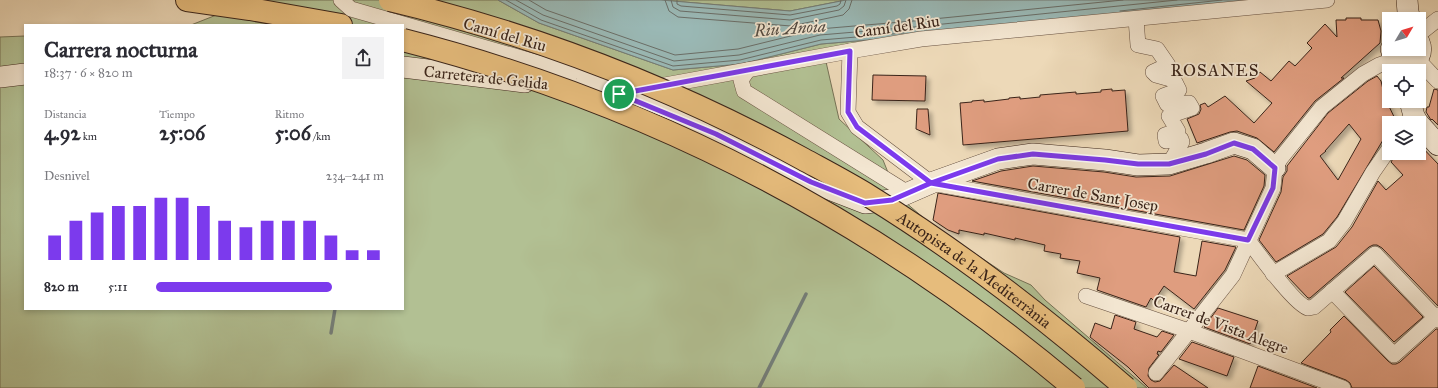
<!DOCTYPE html>
<html lang="es">
<head>
<meta charset="utf-8">
<style>
	body { margin:0; font-family:"IM FELL Great Primer",serif; background:#f2f2f3; color:#2b2b33; height:100vh; display:flex; flex-direction:column; font-size:15px; white-space:nowrap }
	* { box-sizing:border-box; margin:0 }
	p { font-size:13px; color:#7c7c81 }
	.icon { flex:none; width:22px; height:22px; fill:none; stroke:currentColor; stroke-width:2; stroke-linecap:round; stroke-linejoin:round }
	.map { position:relative; flex:1; overflow:hidden }
	.drawer { position:absolute; left:24px; top:24px; width:380px; height:286px; display:flex; flex-direction:column; background:#fff; border-radius:0px; box-shadow:0 2px 6px #0003 }
	.drawer>* { flex:none }
	.needle { width:26px; rotate:52deg }
	.fabs { position:absolute; left:1382px; top:12px; display:grid; gap:8px }
	.fabs a { display:grid; place-items:center; width:44px; height:44px; border-radius:0px; background:#fff; box-shadow:0 2px 6px #0003; font-size:20px }
	.pin { position:absolute; display:grid; place-items:center; width:34px; height:34px; color:#fff; margin:-17px; border:2px solid #fff; border-radius:50%; box-shadow:0 1px 4px #0007 }
	.round { display:grid; place-items:center; flex:none; width:42px; height:42px; border-radius:0px; background:#f2f2f3 }
	.summary { display:flex; align-items:center; justify-content:space-between; height:68px; padding:0 20px }
	h1 { font-size:22px; font-weight:700; line-height:30px }
	.stats { display:grid; grid-template-columns:repeat(3,1fr); gap:6px; height:68px; padding:4px 20px }
	.stats div { display:grid; align-content:center }
	.stats b { font-size:20px; font-weight:700 }
	.stats small { font-size:11px; font-weight:400 }
	.stats p { font-size:11px }
	.chart { height:112px; padding:8px 20px }
	.chart p { display:flex; justify-content:space-between }
	.chart svg { width:100%; height:72px; margin-top:4px; stroke:#7c3aed; stroke-width:6 }
	ul { padding:0 20px; list-style:none; font-size:13px }
	li { display:grid; grid-template-columns:64px 48px 1fr; align-items:center; height:30px }
	li i { height:10px; border-radius:5px; background:#7c3aed }
	.map>svg:first-child { display:block }
</style>
</head>
<body>
<div class="map">
<svg width="1438" height="388" viewBox="0 0 1438 388">
	<defs>
		<filter id="shadow"><feDropShadow dx="3.5" dy="3.5" stdDeviation="2" flood-color="#0004"/></filter>
	</defs>
	<rect width="100%" height="100%" fill="#edd9b8"/>
	<filter id="stains"><feTurbulence type="fractalNoise" baseFrequency=".005" numOctaves="4"/><feColorMatrix values="0 0 0 0 .2 0 0 0 0 .09 0 0 0 0 .02 0 0 0 .5 -.17"/></filter>
	<radialGradient id="worn" r=".72"><stop offset=".6" stop-color="#630" stop-opacity="0"/><stop offset="1" stop-color="#630" stop-opacity=".3"/></radialGradient>
	<g fill="#b2c093" stroke="#767256">
		<path d="M227 0H498L539 23 673 70 741 64 821 44 914 36 824 53 839 119 883 160 897 195 926 220 965 247 1004 273 1031 285 1045 300 1147 388H0V37L25 36V309H403V25H191L224 12Z"/>
		<path d="M661 0H846L790 11Z"/>
	</g>
	<path fill="#9ab9b6" stroke="#747d77" d="M498 0H661L790 11 846 0H1258L914 36 821 44 741 64 673 70 539 23Z"/>
	<g fill="none" stroke-linecap="round" stroke-linejoin="round">
		<g stroke="#6a6e68" stroke-width="1">
			<path d="M506 0 541 20 673 66 740 60 821 40 904 33"/>
			<path d="M516 0 543 15 674 61 739 55 820 35 914 27 1177 0"/>
			<path d="M529 0 546 10 675 55 738 49 819 29 913 21 1123 0"/>
			<path d="M665 0 669 11 678 17 791 26 843 15 849 9 852 0"/>
			<path d="M671 0 673 7 680 11 790 20 839 10 844 6 846 0"/>
			<path d="M677 0V4L681 6 790 15 837 6 840 4 841 0"/>
			<path d="M1120 11 1222 0"/>
		</g>
		<g stroke="#747d77" stroke-width="3.5">
			<path d="M331 333 335 309"/>
			<path d="M759 388 806 294"/>
		</g>
	</g>
	<g fill="#df9d7f" stroke="#3a2419" fill-rule="evenodd" filter="url(#shadow)">
		<path d="M1346 18H1361V20H1378L1381 31 1380 43 1341 78H1344L1315 101 1274 152 1257 138 1237 131 1230 132 1197 143 1187 119 1199 114 1201 109 1200 105 1205 103 1208 107 1225 96 1254 123 1272 103 1246 81 1255 78 1260 72 1271 81 1289 61 1295 66 1312 48 1307 43 1325 24 1337 37 1336 20H1346Z"/>
		<path d="M873 75 926 76 925 101 872 100Z"/>
		<path d="M1377 76 1381 81 1385 98 1397 123H1389V130L1337 217 1323 234 1276 262 1259 240 1281 192 1283 177 1287 171V166L1328 113 1368 81ZM1349 124 1361 139 1338 180 1320 156 1326 151H1325Z"/>
		<path d="M1112 89V91L1125 90 1128 131 963 145 960 103 972 102V101L984 100V102L1009 99V98L1020 97V99L1040 97V95L1076 92V94L1101 92V90Z"/>
		<path d="M1434 89 1438 90V125L1432 119 1431 120 1426 112 1427 107H1429Z"/>
		<path d="M917 109H928L930 135 916 129Z"/>
		<path d="M1419 144 1438 164V306L1382 248 1377 245H1373L1369 247 1310 298H1308L1287 276 1336 247 1352 227 1378 181 1386 190 1403 175 1391 162 1394 157 1399 153H1415L1419 159Z"/>
		<path d="M1234 156 1247 160 1265 175 1264 186 1244 230 972 181 1001 171 1033 166 1104 172 1136 177 1170 176Z"/>
		<path d="M938 193 1180 237 1174 272 1196 276 1202 241 1236 247 1225 270 1194 309 1164 286 1154 301 1151 298 1146 307 1097 290 1100 278 1077 273 1080 261 1060 258 1061 254 1044 251 1045 245 1015 238V240L984 233V235L959 230V234L948 230 933 220Z"/>
		<path d="M1374 266 1423 317 1394 342 1345 292Z"/>
		<path d="M1218 308 1258 321 1250 344 1204 327Z"/>
		<path d="M1115 315 1136 322 1134 329 1157 337 1162 331 1174 335 1161 352 1158 351 1157 354 1159 355 1149 368 1148 376 1151 380 1155 382 1160 381 1174 365 1208 388H1149L1128 367 1090 337 1095 323 1111 329Z"/>
		<path d="M1344 316 1388 361 1392 364H1396L1400 362 1436 329H1438V388H1352L1350 383 1346 380 1301 363 1331 332 1330 330Z"/>
		<path d="M1192 342 1234 357 1227 376 1179 359Z"/>
		<path d="M1258 366 1317 388H1250Z"/>
	</g>
	<g fill="none" stroke-linecap="round" stroke-linejoin="round">
		<g stroke="#675141" stroke-width="16">
			<g id="street">
				<path d="M341 0 351 9 570 72"/>
				<path d="M1136 19 1138 45 1157 49 1168 65 1153 72 1156 75 1174 80 1179 90 1163 96 1167 104 1189 103 1192 108 1169 116 1178 131 1165 135 1166 141 1181 139 1182 142 1169 164"/>
				<path d="M1419 34 1438 19"/>
				<path d="M850 51 848 112 857 127 931 183 1248 240"/>
				<path d="M1417 59 1438 81"/>
				<path d="M748 70 741 80 744 91 908 193"/>
				<path d="M654 87 850 51 921 39 1327 0"/>
				<path d="M1248 240C1257 252 1296 306 1308 308 1310 308 1312 307 1314 307L1375 254 1438 320"/>
				<path d="M1273 274 1329 241 1344 222 1373 172 1389 149"/>
				<path d="M1332 291 1394 355 1438 315"/>
				<path d="M1086 296 1189 331 1343 388"/>
				<path d="M1156 373 1233 275 1273 188 1275 168 1281 158 1322 107 1363 74 1379 65 1396 59"/>
			</g>
		</g>
		<g stroke="#3a2419" stroke-width="22">
			<g id="secondary">
				<path d="M1407 0 1408 12 1410 19"/>
				<path d="M1391 49C1397 75 1428 63 1419 42"/>
				<path d="M403 67 525 82"/>
				<circle cx="577" cy="79" r="10"/>
				<path d="M0 77 25 74"/>
				<path d="M586 83 619 94 716 134 811 182 865 203 892 200 931 183 998 159 1033 154 1105 160 1138 165 1169 164 1206 153 1234 143 1253 149 1275 168"/>
				<path d="M1410 101 1414 116 1418 123"/>
				<path d="M1419 124 1438 145"/>
			</g>
		</g>
		<g stroke="#3a2419" stroke-width="24">
			<path id="highway" d="M187 0 250 9 341 25"/>
		</g>
		<use href="#street" stroke="#f3e6d1" stroke-width="15"/>
		<use href="#secondary" stroke="#f3e6d1" stroke-width="21"/>
		<use href="#highway" stroke="#e6bc7c" stroke-width="22"/>
		<g stroke="#3a2419" stroke-width="24" stroke-linecap="butt">
			<g id="highway-bridge">
				<path id="s1" d="M390 0C533 34 673 88 803 159 825 171 848 183 869 196 960 252 1045 318 1126 388"/>
				<path d="M403 40C654 104 876 221 1074 388"/>
			</g>
		</g>
		<use href="#highway-bridge" stroke="#e6bc7c" stroke-width="22"/>
	</g>
	<g fill="none" stroke-linecap="round" stroke-linejoin="round">
		<g stroke="#fff" stroke-width="8">
			<path id="route" d="M619 94 716 134 811 182 865 203 892 200 931 183 1248 240 1273 188 1275 168 1253 149 1234 143 1206 154 1169 164H1138L1105 160 1033 154 998 159 931 183 857 127 848 112 850 51 619 94"/>
		</g>
		<use href="#route" stroke="#7c3aed" stroke-width="5"/>
	</g>
	<g text-anchor="middle" stroke-width="3.5" stroke-linejoin="round" paint-order="stroke">
		<g font-size="16" fill="#3a2419" stroke="#f3e6d1">
			<text transform="translate(897 26) rotate(-8)" y="6">Camí del Riu</text>
			<text transform="translate(505 34) rotate(16)" y="6">Camí del Riu</text>
			<text transform="translate(486 77) rotate(6)" y="6">Carretera de Gelida</text>
			<text transform="translate(1093 194) rotate(10)" y="6">Carrer de Sant Josep</text>
			<text dy="6" stroke="none"><textPath href="#s1" startOffset="648">Autopista de la Mediterrània</textPath></text>
			<text transform="translate(1221 324) rotate(20)" y="6">Carrer de Vista Alegre</text>
		</g>
		<g font-size="17" font-style="italic" fill="#524940" stroke="#f3e6d1">
			<text transform="translate(790 28) rotate(-4)" y="6">Riu Anoia</text>
		</g>
		<g font-size="17" letter-spacing="1" fill="#3a2419" stroke="#f3e6d1">
			<text x="1215" y="76">ROSANES</text>
		</g>
	</g>
	<rect width="100%" height="100%" filter="url(#stains)"/>
	<rect width="100%" height="100%" fill="url(#worn)"/>
</svg>
<div class="fabs">
<a><svg class="needle" viewBox="-14 -14 28 28"><path d="M0-13l5 13h-10z" fill="#e53935"/><path d="M0 13l5-13h-10z" fill="#7c7c81"/></svg></a>
<a><svg class="icon" aria-label="locate" viewBox="0 0 24 24"><circle cx="12" cy="12" r="6"/><path d="M12 2v4M12 18v4M2 12h4M18 12h4"/></svg></a>
<a><svg class="icon" aria-label="layers" viewBox="0 0 24 24"><path d="M12 4l9 5-9 5-9-5zM3 14l9 5 9-5"/></svg></a>
</div>
<div class="pin" style="left:619px;top:94px;background:#1e9e55"><svg class="icon" aria-label="arrive" viewBox="0 0 24 24"><path d="M6 21V4h12l-3 4 3 4H6"/></svg></div>
<section class="drawer">
<div class="summary"><div><h1>Carrera nocturna</h1><p>18:37 · 6 × 820 m</p></div><a class="round"><svg class="icon" aria-label="share" viewBox="0 0 24 24"><path d="M12 15V3M7 8l5-5 5 5M5 13v7h14v-7"/></svg></a></div>
<div class="stats">
<div><p>Distancia</p><b>4.92<small> km</small></b></div>
<div><p>Tiempo</p><b>25:06</b></div>
<div><p>Ritmo</p><b>5:06<small> /km</small></b></div>
</div>
<div class="chart"><p><span>Desnivel</span>234–241 m</p>
<svg viewBox="0 0 160 44" preserveAspectRatio="none"><path d="M5 44V29M15 44V20M25 44V15M35 44V11M45 44V11M55 44V6M65 44V6M75 44V11M85 44V20M95 44V24M105 44V20M115 44V20M125 44V20M135 44V29M145 44V38M155 44V38"/></svg>
</div>
<ul>
<li><b>820 m</b>5:11<i style="width:77%"></i></li>
</ul>
</section>
</div>
</body>
</html>
